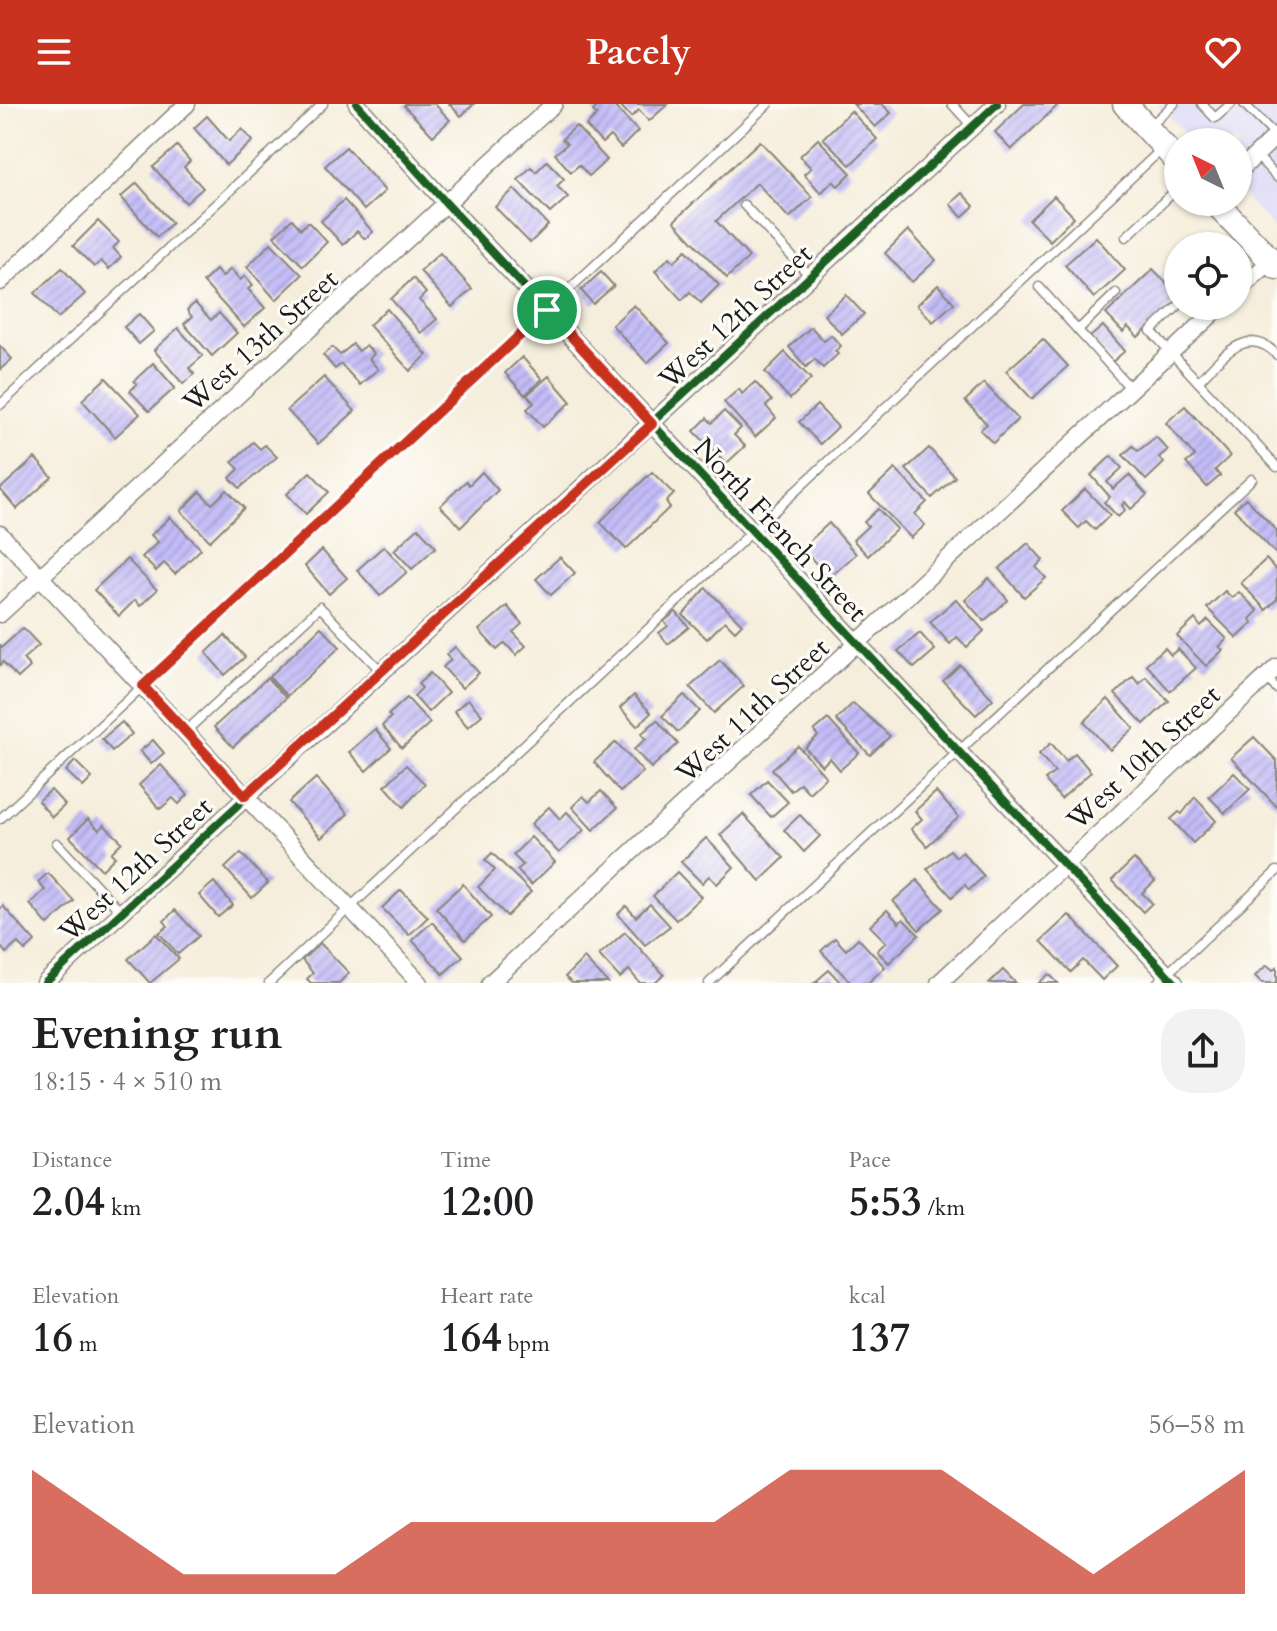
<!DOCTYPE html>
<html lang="en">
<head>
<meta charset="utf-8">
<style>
	body { margin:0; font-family:Cardo,serif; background:#f2f2f2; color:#202124; height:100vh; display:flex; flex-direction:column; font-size:30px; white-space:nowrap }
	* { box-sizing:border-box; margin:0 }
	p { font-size:26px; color:#757577 }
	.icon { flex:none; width:44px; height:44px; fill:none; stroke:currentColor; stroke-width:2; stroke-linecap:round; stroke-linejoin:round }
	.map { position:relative; height:879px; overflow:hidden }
	.details { display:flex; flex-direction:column; background:#fff; flex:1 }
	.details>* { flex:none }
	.needle { width:52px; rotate:317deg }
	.controls { position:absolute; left:1164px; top:24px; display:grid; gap:16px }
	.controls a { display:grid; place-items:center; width:88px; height:88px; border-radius:50%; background:#fff; box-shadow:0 2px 6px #0004; font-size:40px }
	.pin { position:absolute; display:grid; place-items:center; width:68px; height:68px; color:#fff; margin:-34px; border:4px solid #fff; border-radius:50%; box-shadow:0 2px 8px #0007 }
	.round { display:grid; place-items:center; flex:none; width:84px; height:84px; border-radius:32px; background:#f2f2f2 }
	.summary { display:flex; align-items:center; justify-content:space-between; height:136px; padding:0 32px }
	h1 { font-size:44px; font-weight:800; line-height:60px }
	.figures { display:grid; grid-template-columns:repeat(3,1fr); gap:12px; height:136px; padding:8px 32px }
	.figures div { display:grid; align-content:center }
	.figures b { font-size:40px; font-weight:800 }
	.figures small { font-size:22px; font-weight:400 }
	.figures p { font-size:22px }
	.chart { height:224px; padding:16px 32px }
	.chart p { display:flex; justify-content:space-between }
	.chart svg { width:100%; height:144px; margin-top:8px; fill:#c8321e; opacity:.7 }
	header { display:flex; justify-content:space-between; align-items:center; height:104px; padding:0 32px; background:#c8321e; color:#fff; font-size:36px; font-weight:800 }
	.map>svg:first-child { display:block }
</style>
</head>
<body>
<header><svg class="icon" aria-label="menu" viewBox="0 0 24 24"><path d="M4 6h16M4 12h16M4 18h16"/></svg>Pacely<svg class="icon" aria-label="heart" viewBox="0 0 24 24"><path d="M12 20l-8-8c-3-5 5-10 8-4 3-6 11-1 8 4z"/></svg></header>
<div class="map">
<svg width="1277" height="879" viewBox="0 0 1277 879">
	<defs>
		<pattern id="building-hatch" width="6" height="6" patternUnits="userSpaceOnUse" patternTransform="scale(2)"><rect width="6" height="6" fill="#c3bbf7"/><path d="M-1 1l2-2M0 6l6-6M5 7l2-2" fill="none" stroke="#a7a0d3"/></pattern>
	</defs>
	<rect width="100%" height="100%" fill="#fdfcf7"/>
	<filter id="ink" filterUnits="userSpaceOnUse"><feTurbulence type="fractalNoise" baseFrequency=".0125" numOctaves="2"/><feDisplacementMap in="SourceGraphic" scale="16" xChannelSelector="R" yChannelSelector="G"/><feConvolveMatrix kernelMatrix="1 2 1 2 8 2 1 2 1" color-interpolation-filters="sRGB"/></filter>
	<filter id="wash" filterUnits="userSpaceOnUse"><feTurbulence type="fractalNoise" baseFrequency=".006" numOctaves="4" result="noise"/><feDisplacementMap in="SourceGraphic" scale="32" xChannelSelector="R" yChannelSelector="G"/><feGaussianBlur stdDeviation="1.8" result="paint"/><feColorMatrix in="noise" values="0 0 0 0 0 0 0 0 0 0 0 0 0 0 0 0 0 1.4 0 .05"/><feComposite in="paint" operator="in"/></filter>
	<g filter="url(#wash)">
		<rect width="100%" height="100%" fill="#f6eedc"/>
		<path fill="#dbd6f7" d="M1158 0H1277V128L1238 86V38H1193Z"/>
		<g id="blocks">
			<g fill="url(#building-hatch)">
				<path d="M406 0H435L450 16 433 32 404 2Z"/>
				<path d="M449 0H474L461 12Z"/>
				<path d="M600 0H612L638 27 621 44 610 32 602 39 586 22 597 11 593 7Z"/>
				<path d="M619 0H668L649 17 639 6 631 13Z"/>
				<path d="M853 0H882L891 9 875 23Z"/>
				<path d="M1024 0H1059L1011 46 995 28Z"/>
				<path d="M851 7 877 35 850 61 823 34Z"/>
				<path d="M207 12 229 37 242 25 253 37 226 61 194 24Z"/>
				<path d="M576 22 607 56 589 72 579 61 571 68 555 50 567 40 562 35Z"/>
				<path d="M818 35 851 69 838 82 833 77 821 89 804 70 811 64 800 52Z"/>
				<path d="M760 37 812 93 789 114 757 79 716 117 749 153 727 174 674 117Z"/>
				<path d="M177 42 190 57 184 63 203 84 186 99 153 63Z"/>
				<path d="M346 43 385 87 364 106 325 62Z"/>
				<path d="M547 57 564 75 557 82 568 93 550 109 518 76 531 63 536 68Z"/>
				<path d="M137 79 172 119 157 133 121 93Z"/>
				<path d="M514 85 548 121 530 139 495 103Z"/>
				<path d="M962 89 974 102 962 113 950 100Z"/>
				<path d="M1054 92 1074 113 1050 137 1029 116Z"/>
				<path d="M344 96 373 128 365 135 357 127 343 141 321 117Z"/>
				<path d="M292 115 301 125 308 118 327 138 303 162 274 132Z"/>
				<path d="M98 117 119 138 113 144 121 153 109 165 101 157 94 163 73 142Z"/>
				<path d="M908 126 936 156 912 178 885 149Z"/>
				<path d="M1096 133 1125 166 1094 194 1065 161Z"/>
				<path d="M271 139 302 171 276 196 247 163Z"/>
				<path d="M686 146 719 181 701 199 690 188 682 196 655 167 670 153 674 158Z"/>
				<path d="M440 149 472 185 452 203 420 167Z"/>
				<path d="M62 164 85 190 58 214 35 189Z"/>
				<path d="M231 165 240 176 245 172 253 181 248 185 265 204 244 223 203 178 216 166 222 173Z"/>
				<path d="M1153 165 1178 191V196L1138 233 1128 223 1123 228 1106 210Z"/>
				<path d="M601 168 614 182 593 200 581 186Z"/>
				<path d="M413 174 426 189 419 196 437 215 421 229 391 195Z"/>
				<path d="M938 181 954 199 933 218 917 201Z"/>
				<path d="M846 191 864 210 842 230 824 211Z"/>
				<path d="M195 199 211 216 219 209 237 229 212 252 184 220 192 213 187 206Z"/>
				<path d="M634 201 669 239 647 259 612 221Z"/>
				<path d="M387 205 427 251 410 267 369 221Z"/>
				<path d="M139 210 154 227 139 240 124 223Z"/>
				<path d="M1103 222 1125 247 1112 258 1090 233Z"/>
				<path d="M811 223 824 237 831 231 841 242 835 247 838 250 823 264 815 255 806 263 789 243Z"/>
				<path d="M178 224 203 252 189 264 194 270 183 280 154 246Z"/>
				<path d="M1043 235 1068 262 1032 295 1006 267Z"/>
				<path d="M353 240 359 247 366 241 374 250 369 255 378 265 360 281 341 260 335 265 323 251 332 243 340 251Z"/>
				<path d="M0 242 12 255 0 266Z"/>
				<path d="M785 248 811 275 790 295 765 268Z"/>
				<path d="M522 253 542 275 525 291 505 269Z"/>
				<path d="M153 259 175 284 149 307 130 287 137 280 134 277Z"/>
				<path d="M549 272 571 298 543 323 527 305 534 299 527 291Z"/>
				<path d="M324 273 355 307 318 340 287 306Z"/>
				<path d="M106 274 140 310 115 333 82 296Z"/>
				<path d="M755 278 772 297 766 302 776 314 755 333 724 298 739 285 742 290Z"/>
				<path d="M984 279 1018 315 993 339 980 326 987 320 965 297Z"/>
				<path d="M817 301 838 323 820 340 799 318Z"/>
				<path d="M1185 302 1230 352 1215 366 1220 372 1207 383 1186 359 1195 352 1166 319Z"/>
				<path d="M724 307 741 324 734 331 745 342 726 360 694 327 707 314 712 319Z"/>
				<path d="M1156 333 1168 346 1159 353 1164 359 1146 376 1123 351 1133 342 1138 347Z"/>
				<path d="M253 338 260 345 265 341 277 353 240 384 230 374 239 365 232 358Z"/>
				<path d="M929 344 955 373 932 394 906 365Z"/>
				<path d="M1111 352 1122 364 1107 378 1113 385 1129 371 1147 391 1131 405 1125 398 1122 401 1125 406 1118 413 1104 398 1110 393 1091 371Z"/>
				<path d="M35 354 52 373 17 405 0 385Z"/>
				<path d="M895 365 927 398 915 410 925 421 911 434 869 390Z"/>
				<path d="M310 368 329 388 306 410 287 390Z"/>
				<path d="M482 368 498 386 461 423 440 402 466 377 469 381Z"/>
				<path d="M652 368 674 390 666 398 670 403 626 445 600 418Z"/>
				<path d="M1085 385 1110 411 1095 426 1086 417 1079 424 1062 407Z"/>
				<path d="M227 386 244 404 210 437 181 407 200 388 212 400Z"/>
				<path d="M1246 394 1277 427V451L1234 405Z"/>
				<path d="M878 405 897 425 868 452 853 436 868 422 864 418Z"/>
				<path d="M170 413 201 445 175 470 164 459 156 467 142 453 158 438 151 431Z"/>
				<path d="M829 419 856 450 829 474 802 444Z"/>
				<path d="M418 424 436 443 412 465 394 446Z"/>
				<path d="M1028 439 1043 456 1036 463 1046 474 1024 493 999 465Z"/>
				<path d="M384 442 407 468 380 492 357 466Z"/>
				<path d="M322 446 347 474 329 490 305 462Z"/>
				<path d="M560 453 575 469 551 491 536 475Z"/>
				<path d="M127 455 157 486 140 502 135 496 119 512 94 486Z"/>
				<path d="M1266 455 1277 467V495L1266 506 1241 479Z"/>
				<path d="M989 474 1008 496 984 517 965 496Z"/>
				<path d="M706 484 742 520 735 527 725 517 707 535 683 511Z"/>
				<path d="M1225 487 1232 494 1239 488 1258 507 1250 515 1253 519 1237 534 1207 504Z"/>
				<path d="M956 495 984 527 967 543 957 533 950 540 930 518Z"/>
				<path d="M507 502 522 520 513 528 526 542 516 551 505 539 497 546 479 526Z"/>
				<path d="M676 508 689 523 668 540 659 529 668 522 664 517Z"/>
				<path d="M1195 515 1201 523 1208 516 1227 535 1219 543 1223 546 1206 562 1177 532Z"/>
				<path d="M321 523 340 543 287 592 269 573Z"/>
				<path d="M23 524 39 541 23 555 30 563 18 574 3 558 0 561V541L2 543Z"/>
				<path d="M920 529 935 546 914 564 898 547Z"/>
				<path d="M225 531 245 553 225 571 206 549Z"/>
				<path d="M455 543 479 569 462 584 443 563 451 556 446 551Z"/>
				<path d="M1165 544 1171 551 1178 545 1196 564 1170 587 1146 560Z"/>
				<path d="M720 556 744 582 714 609 690 583Z"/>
				<path d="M960 561 993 595 976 611 943 577Z"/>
				<path d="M430 569 448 589 428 608 414 592 422 584 418 580Z"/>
				<path d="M1133 573 1139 580 1146 573 1169 597 1144 620 1115 590Z"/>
				<path d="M267 574 286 594 233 643 214 623Z"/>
				<path d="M634 591 651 609 637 622 620 604Z"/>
				<path d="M684 591 700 607 678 628 662 612Z"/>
				<path d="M407 594 430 619 402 644 382 622 391 613 388 611Z"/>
				<path d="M468 595 482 611 468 623 454 607Z"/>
				<path d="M1108 595 1134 624 1110 646 1084 618Z"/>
				<path d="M853 599 890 632 870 651 836 616Z"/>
				<path d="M828 615 859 649 840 666 830 654 822 662 805 644 818 632 814 627Z"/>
				<path d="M657 616 678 640 651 664 634 645 646 635 641 630Z"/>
				<path d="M122 618 132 630 112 647 102 635Z"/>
				<path d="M375 625 391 644 366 667 349 648Z"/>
				<path d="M1254 633 1277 657V703L1231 654Z"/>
				<path d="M153 636 164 649 151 660 140 647Z"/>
				<path d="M616 638 643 668 620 688 594 658Z"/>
				<path d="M1051 639 1066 657 1075 649 1091 668 1061 695 1045 676 1055 668 1039 650Z"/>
				<path d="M798 642 826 673 809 689 800 679 791 687 772 665Z"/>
				<path d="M75 657 92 674 83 683 66 667Z"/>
				<path d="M161 661 188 691 179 700 173 694 160 705 139 681Z"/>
				<path d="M406 661 425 680 404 703 385 682Z"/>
				<path d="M1234 669 1250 685 1225 709 1209 693Z"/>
				<path d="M316 674 348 710 321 734 289 698Z"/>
				<path d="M767 676 788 698 771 713 751 691Z"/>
				<path d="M51 686 65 701 52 713 38 697Z"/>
				<path d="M601 687 617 704 593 726 572 703 583 692 589 698Z"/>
				<path d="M936 688 959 713 927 742 911 725 922 715 915 707Z"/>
				<path d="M1195 693 1216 717 1193 739 1171 715 1179 708 1182 710Z"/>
				<path d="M549 703 560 715 567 708 584 726 559 749 531 720Z"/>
				<path d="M743 710 784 754 760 777 720 731Z"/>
				<path d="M800 711 820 732 804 748 784 726Z"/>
				<path d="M88 715 99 726 104 721 122 738 111 749 115 753 102 766 70 733Z"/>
				<path d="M531 733 555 758 531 781 517 766 523 761 513 751Z"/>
				<path d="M706 734 734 763 717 780 709 772 702 779 681 758Z"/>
				<path d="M950 746 956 753 962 748 984 772 969 786 965 781 952 793 927 765Z"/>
				<path d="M241 749 268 779 252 794 225 764Z"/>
				<path d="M492 749 531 788 507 812 478 783 495 766 485 756Z"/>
				<path d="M1134 755 1155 777 1142 789 1152 799 1143 808 1112 776Z"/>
				<path d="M677 768 701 793 676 816 653 792Z"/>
				<path d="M48 769 74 797 48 821 30 800 45 786 38 778Z"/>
				<path d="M917 776 943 805 919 826 893 797Z"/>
				<path d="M214 778 233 801 218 813 199 791Z"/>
				<path d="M463 780 491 813 465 836 436 804Z"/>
				<path d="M401 786 428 813 409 831 382 804Z"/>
				<path d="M650 800 670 822 645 841 618 810 626 802 636 813Z"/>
				<path d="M3 802 35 838 25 847 18 839 6 849 0 842V805Z"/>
				<path d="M175 806 199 832 178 850 159 829 168 822 164 817Z"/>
				<path d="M887 806 899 819 903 815 919 831 889 859 877 847 886 838 870 822Z"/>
				<path d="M1069 811 1117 862 1102 876 1083 856 1071 868 1041 837Z"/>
				<path d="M432 818 463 852 443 870 412 836Z"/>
				<path d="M625 828 664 871 655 879H640L629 866 620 874 599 851Z"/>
				<path d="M156 830 179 855 150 879 128 855Z"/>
				<path d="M835 834 846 846 858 834 885 863 868 879H851L821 847Z"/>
				<path d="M320 839 349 869 339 879H311L307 875 313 869 302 856Z"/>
				<path d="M584 854 608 879H572L565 873Z"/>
				<path d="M1267 861 1273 866 1277 863V879H1262L1255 872Z"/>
				<path d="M829 866 841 879H814Z"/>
				<path d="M1003 866 1016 879H989Z"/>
				<path d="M1049 870 1058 879H1039Z"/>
			</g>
		</g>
	</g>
	<g filter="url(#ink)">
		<use href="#blocks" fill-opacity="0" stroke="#89857c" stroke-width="2"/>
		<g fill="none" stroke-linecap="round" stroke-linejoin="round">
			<g stroke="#89857c" stroke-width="11">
				<g id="service">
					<path d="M952 0 972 22"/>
					<path d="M1202 0 1215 14 1231 0"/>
					<path d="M1244 0 1276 32"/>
					<path d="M1148 24 1174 0"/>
					<path d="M1256 51 1277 73"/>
					<path d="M744 101 810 172"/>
					<path d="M1126 133 1178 84"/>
					<path d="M1039 183 1131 285"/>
					<path d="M1178 202 1151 227 1277 363"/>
					<path d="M1078 226 1116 189"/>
					<path d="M1198 278C1220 256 1246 218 1277 251"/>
					<path d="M0 301 323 0"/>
					<path d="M1266 574 1277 585"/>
					<path d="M185 628 320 503 381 567"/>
					<path d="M0 715 768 0"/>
					<path d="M57 739 121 808"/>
					<path d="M269 879 1163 44"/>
					<path d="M709 879 1252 375"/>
					<path d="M1157 879 1277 767"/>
				</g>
			</g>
			<g stroke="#89857c" stroke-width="19">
				<g id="minor">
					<path d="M357 0 447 100 1175 879"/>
					<path d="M1238 68 1277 31"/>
					<path d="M0 178 187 0"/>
					<path d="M1238 186 1271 157"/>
					<path d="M0 430 420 879"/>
					<path d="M0 510 554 0"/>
					<path d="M45 879 997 0"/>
					<path d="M490 879 1221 202"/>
					<path d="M939 879 1277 563"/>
				</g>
			</g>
			<g stroke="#89857c" stroke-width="27">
				<g id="primary">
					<path d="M1125 0 1178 58"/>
					<path d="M1215 98 1277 163"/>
				</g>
			</g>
			<use href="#service" stroke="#fff" stroke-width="8"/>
			<use href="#minor" stroke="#fff" stroke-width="16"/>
			<use href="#primary" stroke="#fff" stroke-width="24"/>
			<g stroke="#fdfcf7" stroke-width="13">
				<g id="cycleway">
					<path d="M357 0 447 100 1175 879"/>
					<path d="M45 879 997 0"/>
				</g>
			</g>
			<use href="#cycleway" stroke="#1b5e20" stroke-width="8"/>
		</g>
	</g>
	<g fill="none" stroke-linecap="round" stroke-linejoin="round" filter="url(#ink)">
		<g stroke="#fff" stroke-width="16">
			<path id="route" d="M547 206 652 320 245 692 143 582Z"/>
		</g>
		<use href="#route" stroke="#c8321e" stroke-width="10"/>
	</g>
	<g text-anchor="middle" stroke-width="6" stroke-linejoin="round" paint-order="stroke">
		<g font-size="28" fill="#1c1c1c" stroke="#fdfcf7">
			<text transform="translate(735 212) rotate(-43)" y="10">West 12th Street</text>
			<text transform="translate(260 236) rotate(-42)" y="10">West 13th Street</text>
			<text transform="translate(781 425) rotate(47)" y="10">North French Street</text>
			<text transform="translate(752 606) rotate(-43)" y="10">West 11th Street</text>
			<text transform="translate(1143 653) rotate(-43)" y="10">West 10th Street</text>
			<text transform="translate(135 765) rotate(-43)" y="10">West 12th Street</text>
		</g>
	</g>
</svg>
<div class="controls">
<a><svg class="needle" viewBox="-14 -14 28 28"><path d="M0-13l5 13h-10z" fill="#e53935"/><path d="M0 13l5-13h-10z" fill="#757577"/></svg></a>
<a><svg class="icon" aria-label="locate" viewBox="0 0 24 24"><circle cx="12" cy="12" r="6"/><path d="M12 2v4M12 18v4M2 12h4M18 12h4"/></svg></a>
</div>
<div class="pin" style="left:547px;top:206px;background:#1e9e55"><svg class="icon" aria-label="arrive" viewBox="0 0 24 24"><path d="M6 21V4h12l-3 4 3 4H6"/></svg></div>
</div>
<section class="details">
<div class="summary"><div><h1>Evening run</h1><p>18:15 · 4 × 510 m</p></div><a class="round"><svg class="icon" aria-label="share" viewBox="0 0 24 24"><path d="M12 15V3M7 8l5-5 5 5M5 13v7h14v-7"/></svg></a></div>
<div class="figures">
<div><p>Distance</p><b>2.04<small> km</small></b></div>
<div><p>Time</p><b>12:00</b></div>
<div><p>Pace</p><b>5:53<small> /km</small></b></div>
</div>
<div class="figures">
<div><p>Elevation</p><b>16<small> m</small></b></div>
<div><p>Heart rate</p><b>164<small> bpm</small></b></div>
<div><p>kcal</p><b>137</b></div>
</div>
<div class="chart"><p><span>Elevation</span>56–58 m</p>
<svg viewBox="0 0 160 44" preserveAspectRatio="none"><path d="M0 44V6L10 22L20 38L30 38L40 38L50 22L60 22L70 22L80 22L90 22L100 6L110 6L120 6L130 22L140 38L150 22L160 6V44z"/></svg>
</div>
</section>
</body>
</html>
